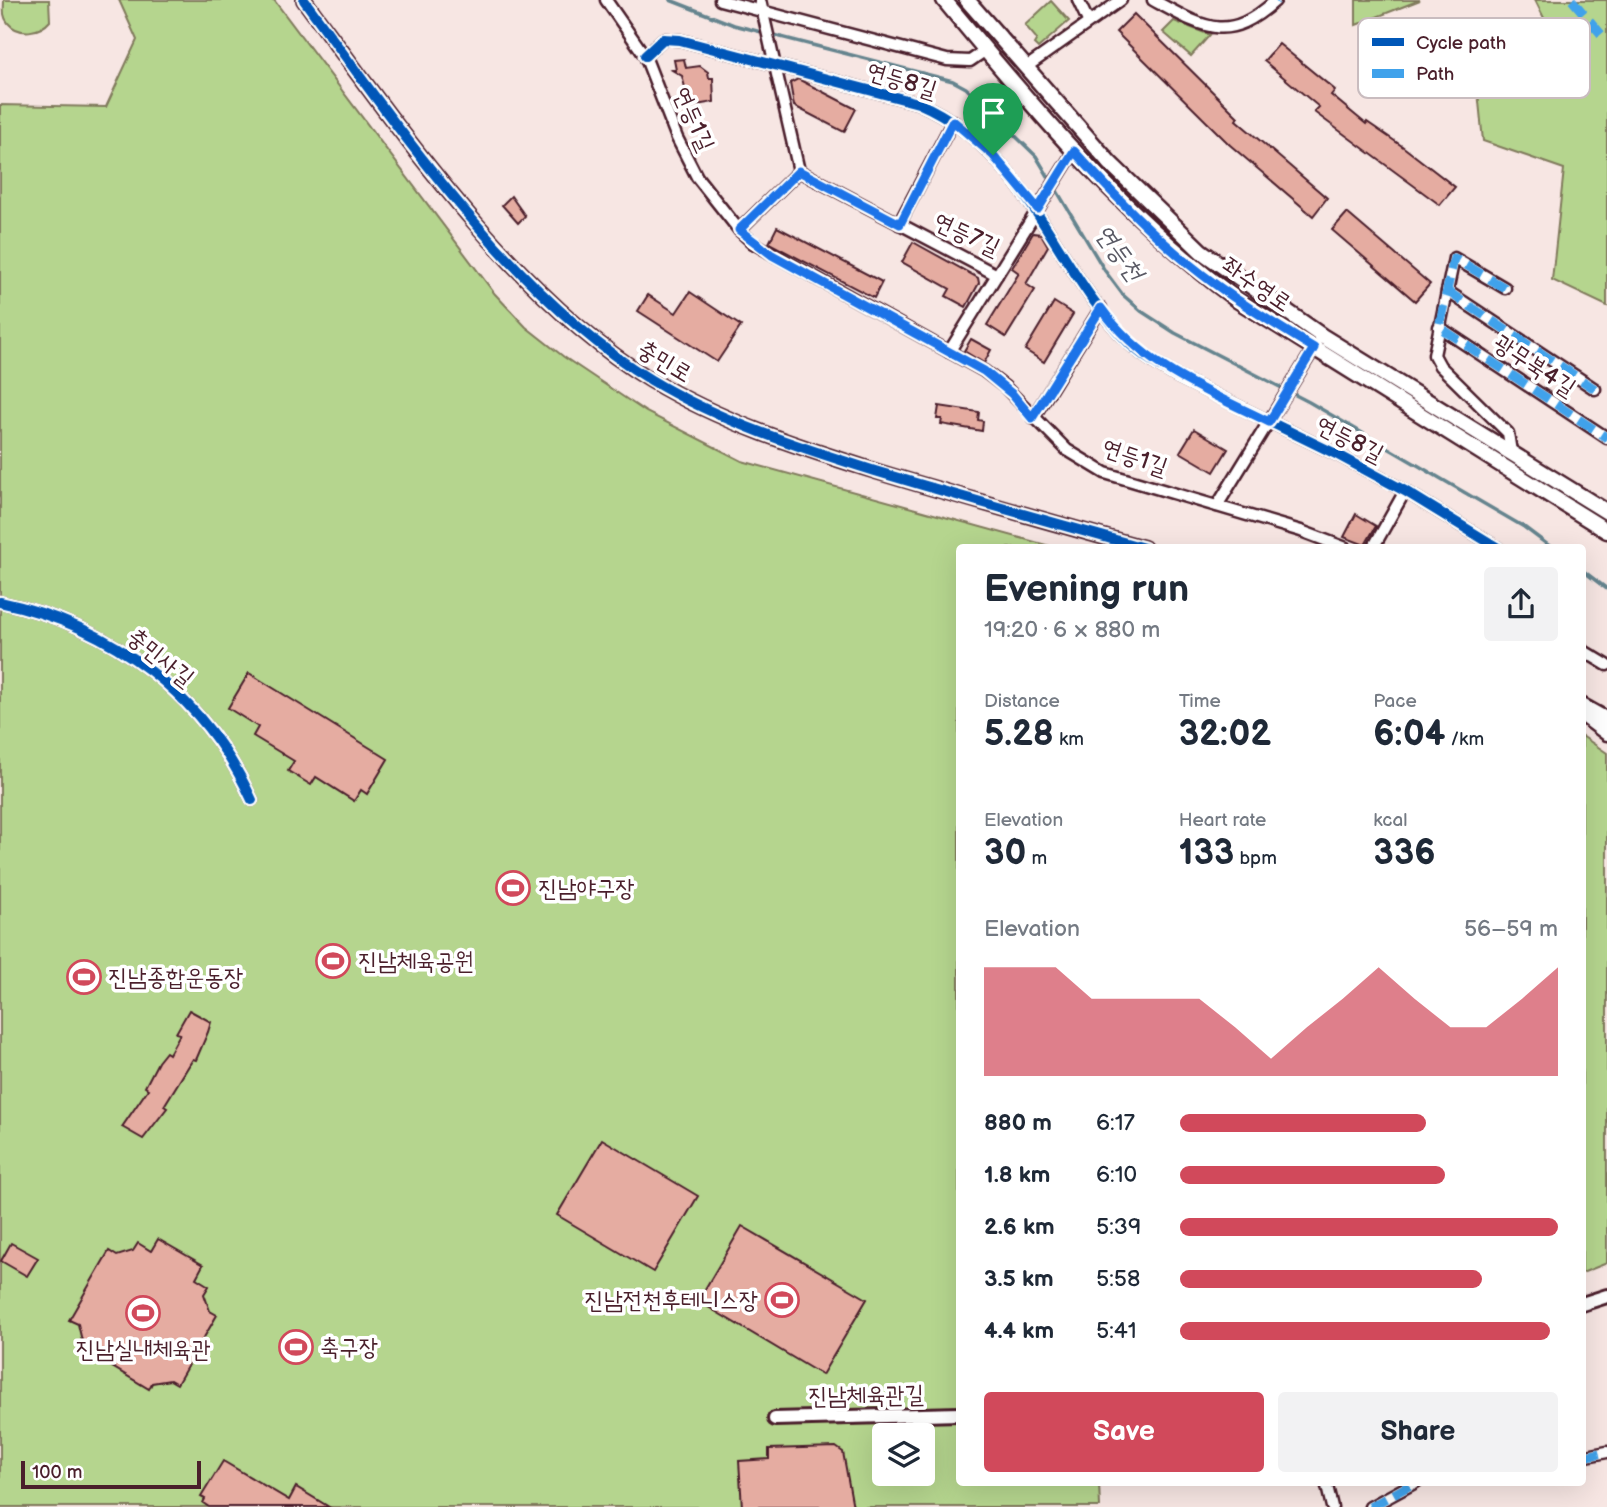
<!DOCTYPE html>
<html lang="en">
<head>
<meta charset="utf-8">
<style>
	body { margin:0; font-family:"Balsamiq Sans","Poor Story",sans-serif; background:#f2f2f3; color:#1f2937; height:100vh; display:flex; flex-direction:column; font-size:26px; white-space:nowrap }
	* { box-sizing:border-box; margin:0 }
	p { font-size:23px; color:#747a83 }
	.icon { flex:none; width:38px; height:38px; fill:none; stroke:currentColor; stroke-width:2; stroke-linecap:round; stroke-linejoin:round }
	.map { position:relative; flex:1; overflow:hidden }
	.drawer { position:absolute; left:956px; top:544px; width:630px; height:942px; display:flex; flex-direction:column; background:#fff; border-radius:7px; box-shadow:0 7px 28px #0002 }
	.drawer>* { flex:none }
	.tools { position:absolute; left:872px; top:1423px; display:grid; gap:14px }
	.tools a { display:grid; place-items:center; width:63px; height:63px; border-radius:7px; background:#fff; box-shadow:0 7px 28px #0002; font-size:35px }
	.scale { position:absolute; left:21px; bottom:18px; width:180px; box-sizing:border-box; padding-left:7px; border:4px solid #4a1f2b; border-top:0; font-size:19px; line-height:24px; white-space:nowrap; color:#4a1f2b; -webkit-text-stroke:5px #fff; paint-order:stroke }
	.pin { position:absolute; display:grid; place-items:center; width:60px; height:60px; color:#fff; margin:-72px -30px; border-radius:50% 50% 50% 0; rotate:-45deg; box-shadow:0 0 7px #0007 }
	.pin .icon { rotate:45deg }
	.round { display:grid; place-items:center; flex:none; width:74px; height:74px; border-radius:7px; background:#f2f2f3 }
	.summary { display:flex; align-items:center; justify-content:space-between; height:119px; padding:0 28px }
	h1 { font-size:38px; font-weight:700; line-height:52px }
	.figures { display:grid; grid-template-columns:repeat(3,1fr); gap:10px; height:119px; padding:7px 28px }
	.figures div { display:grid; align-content:center }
	.figures b { font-size:35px; font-weight:700 }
	.figures small { font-size:19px; font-weight:400 }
	.figures p { font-size:19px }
	.chart { height:196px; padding:14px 28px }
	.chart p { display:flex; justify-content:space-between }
	.chart svg { width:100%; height:126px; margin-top:7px; fill:#d1495b; opacity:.7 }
	.primary-button { display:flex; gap:14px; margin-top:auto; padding:14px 28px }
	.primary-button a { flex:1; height:80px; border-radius:7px; background:#d1495b; color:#fff; font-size:28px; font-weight:700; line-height:80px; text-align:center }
	.primary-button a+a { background:#f2f2f3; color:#1f2937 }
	ul { padding:0 28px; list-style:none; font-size:23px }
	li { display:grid; grid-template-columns:112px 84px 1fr; align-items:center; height:52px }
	li i { height:18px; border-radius:9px; background:#d1495b }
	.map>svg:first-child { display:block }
</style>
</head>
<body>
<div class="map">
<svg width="1607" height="1507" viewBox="0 0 1607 1507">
	<rect width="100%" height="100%" fill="#f7e6e3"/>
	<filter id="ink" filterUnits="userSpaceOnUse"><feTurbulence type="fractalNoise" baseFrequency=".0143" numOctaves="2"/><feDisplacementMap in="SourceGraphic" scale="14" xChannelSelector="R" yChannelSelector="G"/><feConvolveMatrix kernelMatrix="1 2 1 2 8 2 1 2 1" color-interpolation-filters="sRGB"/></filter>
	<g filter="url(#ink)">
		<g fill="#b5d58e" stroke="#807a5c" stroke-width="2" fill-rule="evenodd">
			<path d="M4 0H49L50 21C40 33 19 36 8 23 2 16 4 8 4 0Z"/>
			<path d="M119 0H274L495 294 526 327 564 357 646 412 742 461 1057 548H959V1482H1099L1100 1507H0V105L106 107 137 40ZM884 1435H922V1474H884Z"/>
			<path d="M1356 0H1420L1356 25Z"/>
			<path d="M1535 0H1607V306L1552 280 1564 169 1483 141 1477 82 1544 18Z"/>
			<path d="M1051 1 1069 21 1038 48 1034 44 1037 39 1025 25Z"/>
			<path d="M1174 21 1210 35 1191 56 1163 32Z"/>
			<path d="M1582 736 1607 753V1263L1582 1273Z"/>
		</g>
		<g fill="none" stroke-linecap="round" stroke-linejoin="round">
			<g stroke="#65848e" stroke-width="3.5">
				<path d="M670 0 734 25 953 81 966 88 1036 156 1105 271 1123 295 1141 311 1175 333 1309 402 1524 527 1552 548"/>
				<path d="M1582 570 1607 589"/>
			</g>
		</g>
		<g fill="#e5aca1" stroke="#4a1f2b" stroke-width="2">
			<path d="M1134 14 1238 117 1236 120 1327 198 1313 216 1230 145 1116 32Z"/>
			<path d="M1279 44 1335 90 1331 95 1366 124 1367 122 1402 146 1455 187 1440 205 1314 112 1319 107 1264 61Z"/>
			<path d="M684 59 686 68 700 66 708 72 709 78H713L714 102 690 106 682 76 672 70H676L674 60Z"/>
			<path d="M798 79 856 109 844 132 794 106 790 83Z"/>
			<path d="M511 196 525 216 518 223 502 205Z"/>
			<path d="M1347 213 1430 284 1415 301 1332 230Z"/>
			<path d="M777 227 882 282 874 298 769 243Z"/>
			<path d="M1033 233 1041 234 1048 246 1026 284 1035 290 1006 337 987 325 1019 273 1012 268Z"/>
			<path d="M913 242 978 278 979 283 966 307 946 296 950 289 902 262Z"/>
			<path d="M690 292 741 326 717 362 638 311 648 295 676 313Z"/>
			<path d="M1054 302 1073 314 1044 362 1025 350Z"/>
			<path d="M971 339 991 350 984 363 964 351Z"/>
			<path d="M939 406 979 412 978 420 983 421 982 431 941 424 942 419H937Z"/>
			<path d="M1194 429 1228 449 1214 472 1180 452Z"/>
			<path d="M1356 514 1376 526 1365 545 1344 537Z"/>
			<path d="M249 673 388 759 367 794 361 790 354 801 316 777 311 785 288 771 294 761 253 736 258 727 228 708Z"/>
			<path d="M189 1010 211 1022 208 1032 196 1060 193 1059 164 1106 167 1108 143 1139 122 1127 148 1089 145 1087 158 1062 166 1052 169 1054 180 1034 176 1033Z"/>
			<path d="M602 1139 698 1196 653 1272 557 1215Z"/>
			<path d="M742 1226 867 1299 822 1375 698 1301Z"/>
			<path d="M158 1239 203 1265 196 1278 209 1286 204 1294 210 1311 217 1315 177 1384 170 1380 152 1383 149 1389 79 1347 82 1341 78 1324 69 1320 109 1251 117 1256 133 1251 138 1243 151 1251Z"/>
			<path d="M11 1243 38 1258 27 1276 1 1261Z"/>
			<path d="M836 1447 843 1452 853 1507H742L739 1461 769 1459V1449Z"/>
			<path d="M223 1461 289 1500 296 1487 329 1507H209L203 1503 205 1499 201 1497Z"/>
		</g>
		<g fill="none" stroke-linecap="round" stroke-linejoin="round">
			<g stroke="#4a1f2b" stroke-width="15">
				<g id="minor">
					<path d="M606 0 645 56 677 138 697 177 739 230 753 243 984 371 1005 387 1067 450 1105 473 1301 531 1346 548"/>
					<path d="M720 0 947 60 970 61 986 50"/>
					<path d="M760 0 799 171 997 275"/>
					<path d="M1078 0 1088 21"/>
					<path d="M1153 0C1205 28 1227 44 1275 1"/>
					<path d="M645 56 663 39 680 40 918 103C1029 151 1051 265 1130 344 1144 357 1161 367 1178 377L1338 455 1405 491 1498 548"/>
					<path d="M1025 68 1121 0"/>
					<path d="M899 224 953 121"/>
					<path d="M739 230 799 171"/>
					<path d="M1505 288 1454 258 1434 355 1440 366 1508 433 1511 452"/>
					<path d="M1447 291 1595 389"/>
					<path d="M1439 327 1607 438"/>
					<path d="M949 352 1074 151"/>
					<path d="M1033 418 1101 308"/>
					<path d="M1217 506 1316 345"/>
					<path d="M1373 548 1405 491"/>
					<path d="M0 602C113 626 204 695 252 800"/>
					<path d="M1582 650 1607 665"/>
					<path d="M1582 1457 1607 1452"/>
					<path d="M1326 1482 1332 1507"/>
					<path d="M1370 1507 1416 1482"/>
				</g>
			</g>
			<g stroke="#4a1f2b" stroke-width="18">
				<g id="tertiary">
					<path d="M304 0C398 128 515 298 651 380 721 422 799 447 875 471 965 498 1054 523 1144 548"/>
					<path d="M1582 705 1607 719"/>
					<path d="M1582 1304 1607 1296"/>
					<path d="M775 1419 959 1414"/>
				</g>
			</g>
			<g stroke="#4a1f2b" stroke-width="19">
				<g id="primary">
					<path d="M944 0C1033 108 1124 216 1237 300L1607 531"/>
					<path d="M967 0 1110 163 1201 251 1322 336 1607 512"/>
					<path d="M1582 714 1607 733"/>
				</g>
			</g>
			<use href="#minor" stroke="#fff" stroke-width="10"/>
			<use href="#tertiary" stroke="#fff" stroke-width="12"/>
			<use href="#primary" stroke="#fff" stroke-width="14"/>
			<g stroke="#40a2eb" stroke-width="9" stroke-dasharray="18 9" stroke-linecap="butt">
				<path d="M1572 0 1607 41"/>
				<path d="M1275 1 1276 0"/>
				<path d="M1505 288 1454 258 1439 327 1607 438"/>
				<path d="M1447 291 1595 389"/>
				<path d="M1582 1457 1607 1452"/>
				<path d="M1370 1507 1416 1482"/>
			</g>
			<g stroke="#fff" stroke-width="15">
				<g id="cycleway">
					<path d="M304 0C398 128 515 298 651 380 721 422 799 447 875 471 965 498 1054 523 1144 548"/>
					<path d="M645 56 663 39 680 40 918 103C1029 151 1051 265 1130 344 1144 357 1161 367 1178 377L1338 455 1405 491 1498 548"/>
					<path d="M0 602C113 626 204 695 252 800"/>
				</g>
			</g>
			<use href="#cycleway" stroke="#0057b8" stroke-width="10"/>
		</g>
	</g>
	<g fill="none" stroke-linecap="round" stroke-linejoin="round" filter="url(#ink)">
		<g stroke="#fff" stroke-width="14">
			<path id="route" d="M953 121 993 155 1038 209 1074 151C1110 191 1147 230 1189 264 1228 296 1271 322 1314 348L1269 422C1206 391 1143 367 1101 308L1032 418 1012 394 984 371 772 255 739 230 799 171 900 224Z"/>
		</g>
		<use href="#route" stroke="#1a73e8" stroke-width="9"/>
	</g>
	<defs>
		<g id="stadium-ring" transform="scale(1.75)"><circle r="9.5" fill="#fff" stroke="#d1495b" stroke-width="1.5"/><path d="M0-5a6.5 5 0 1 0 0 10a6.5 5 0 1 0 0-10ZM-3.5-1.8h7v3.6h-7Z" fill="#d1495b"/></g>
	</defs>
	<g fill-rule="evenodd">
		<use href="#stadium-ring" x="513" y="888"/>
		<use href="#stadium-ring" x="333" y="961"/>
		<use href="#stadium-ring" x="84" y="977"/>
		<use href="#stadium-ring" x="782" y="1300"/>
		<use href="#stadium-ring" x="143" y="1313"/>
		<use href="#stadium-ring" x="296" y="1347"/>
	</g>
	<g text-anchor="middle" stroke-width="7" stroke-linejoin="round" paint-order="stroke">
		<g font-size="24" fill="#4a1f2b" stroke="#fff">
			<text transform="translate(902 80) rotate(17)" y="8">연등8길</text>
			<text transform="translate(694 119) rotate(66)" y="8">연등1길</text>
			<text transform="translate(967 234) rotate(25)" y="8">연등7길</text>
			<text transform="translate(1257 284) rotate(34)" y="8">좌수영로</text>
			<text transform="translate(665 361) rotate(31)" y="8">충민로</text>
			<text transform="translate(1535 365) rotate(33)" y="8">광무북4길</text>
			<text transform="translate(1350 439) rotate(27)" y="8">연등8길</text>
			<text transform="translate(1135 457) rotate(19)" y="8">연등1길</text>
			<text transform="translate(161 657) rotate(39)" y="8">충민사길</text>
			<text transform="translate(866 1395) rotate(-1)" y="8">진남체육관길</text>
		</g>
		<g font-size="24" fill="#4a1f2b" stroke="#fff" text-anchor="start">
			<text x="538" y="896">진남야구장</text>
			<text x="358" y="969">진남체육공원</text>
			<text x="108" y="985">진남종합운동장</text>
			<text x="758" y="1308" text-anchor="end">진남전천후테니스장</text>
			<text x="320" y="1355">축구장</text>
			<text x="143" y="1357" text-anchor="middle">진남실내체육관</text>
		</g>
		<g font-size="26" font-style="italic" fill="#5a5a65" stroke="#fff">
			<text transform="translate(1120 252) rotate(54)" y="9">연등천</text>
		</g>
	</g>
	<rect x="1358" y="18" width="232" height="80" rx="10" fill="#fff" stroke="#c9bcbf" stroke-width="2"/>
	<rect x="1372" y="38" width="32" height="8" fill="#0057b8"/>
	<rect x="1372" y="69" width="32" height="9" fill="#40a2eb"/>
	<g font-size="19" fill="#4a1f2b">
		<text x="1416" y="49">Cycle path</text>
		<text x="1416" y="80">Path</text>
	</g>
</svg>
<div class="tools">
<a><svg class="icon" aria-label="layers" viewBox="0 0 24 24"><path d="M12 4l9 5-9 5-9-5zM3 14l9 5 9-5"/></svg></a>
</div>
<div class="scale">100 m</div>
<div class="pin" style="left:993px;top:155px;background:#1e9e55"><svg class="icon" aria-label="arrive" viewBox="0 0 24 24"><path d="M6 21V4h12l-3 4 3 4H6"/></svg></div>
<section class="drawer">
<div class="summary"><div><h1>Evening run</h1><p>19:20 · 6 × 880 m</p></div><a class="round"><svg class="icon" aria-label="share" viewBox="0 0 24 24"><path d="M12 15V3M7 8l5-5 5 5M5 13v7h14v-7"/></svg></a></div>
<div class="figures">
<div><p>Distance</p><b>5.28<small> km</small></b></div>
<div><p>Time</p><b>32:02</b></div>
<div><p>Pace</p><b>6:04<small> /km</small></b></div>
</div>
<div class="figures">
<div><p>Elevation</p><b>30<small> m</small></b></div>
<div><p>Heart rate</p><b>133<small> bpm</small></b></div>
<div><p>kcal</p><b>336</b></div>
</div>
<div class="chart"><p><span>Elevation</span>56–59 m</p>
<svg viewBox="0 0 160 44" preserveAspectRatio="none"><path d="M0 44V6L10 6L20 6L30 17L40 17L50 17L60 17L70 27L80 38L90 27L100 17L110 6L120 17L130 27L140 27L150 17L160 6V44z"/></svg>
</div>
<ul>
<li><b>880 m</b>6:17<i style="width:65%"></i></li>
<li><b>1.8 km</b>6:10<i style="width:70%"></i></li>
<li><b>2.6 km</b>5:39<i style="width:100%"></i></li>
<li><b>3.5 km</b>5:58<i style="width:80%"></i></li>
<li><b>4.4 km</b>5:41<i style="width:98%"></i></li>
</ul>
<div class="primary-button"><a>Save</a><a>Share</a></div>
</section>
</div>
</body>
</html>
